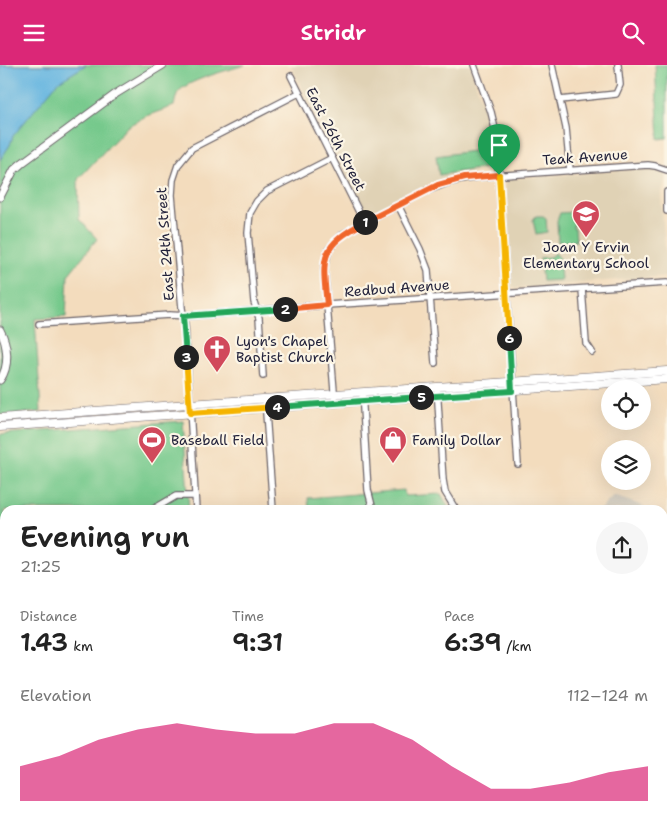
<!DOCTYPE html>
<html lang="en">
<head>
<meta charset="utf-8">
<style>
	body { margin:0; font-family:"Shantell Sans",sans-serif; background:#f6f6f6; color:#222; height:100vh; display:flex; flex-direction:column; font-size:19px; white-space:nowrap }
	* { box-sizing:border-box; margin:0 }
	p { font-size:16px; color:#767676 }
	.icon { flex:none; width:28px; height:28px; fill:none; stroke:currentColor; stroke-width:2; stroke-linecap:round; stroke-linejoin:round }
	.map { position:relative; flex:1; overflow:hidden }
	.sheet { position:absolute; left:0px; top:440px; width:668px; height:320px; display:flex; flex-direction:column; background:#fff; border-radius:15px 15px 0 0; box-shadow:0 5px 20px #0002 }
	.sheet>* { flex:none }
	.tools { position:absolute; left:601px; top:315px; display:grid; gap:10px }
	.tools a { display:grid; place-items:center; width:50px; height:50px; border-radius:50%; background:#fff; box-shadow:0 5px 20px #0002; font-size:25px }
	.pin { position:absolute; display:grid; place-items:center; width:42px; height:42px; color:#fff; margin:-51px -21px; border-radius:50% 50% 50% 0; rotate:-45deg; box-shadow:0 0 5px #0007 }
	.pin .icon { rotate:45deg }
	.km { position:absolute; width:25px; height:25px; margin:-12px; border-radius:50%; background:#222; color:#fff; font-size:14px; line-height:25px; text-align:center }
	.round { display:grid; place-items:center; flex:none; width:52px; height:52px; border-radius:26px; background:#f6f6f6 }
	.head { display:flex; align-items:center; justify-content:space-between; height:85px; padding:0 20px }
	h1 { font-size:28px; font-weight:600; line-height:38px }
	.figures { display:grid; grid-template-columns:repeat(3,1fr); gap:8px; height:85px; padding:5px 20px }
	.figures div { display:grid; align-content:center }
	.figures b { font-size:25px; font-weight:600 }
	.figures small { font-size:14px; font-weight:400 }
	.figures p { font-size:14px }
	.chart { height:140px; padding:10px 20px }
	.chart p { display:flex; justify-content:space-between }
	.chart svg { width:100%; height:90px; margin-top:5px; fill:#db2777; opacity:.7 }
	header { display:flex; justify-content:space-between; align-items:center; height:65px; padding:0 20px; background:#db2777; color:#fff; font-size:22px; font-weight:600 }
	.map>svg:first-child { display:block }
</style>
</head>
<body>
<header><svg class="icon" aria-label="menu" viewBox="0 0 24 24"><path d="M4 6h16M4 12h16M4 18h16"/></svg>Stridr<svg class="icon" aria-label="search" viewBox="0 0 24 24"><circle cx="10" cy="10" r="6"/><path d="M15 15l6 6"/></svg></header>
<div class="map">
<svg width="667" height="760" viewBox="0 0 667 760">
	<rect width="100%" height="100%" fill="#fcf5e5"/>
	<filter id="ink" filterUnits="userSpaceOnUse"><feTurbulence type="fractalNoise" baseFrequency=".02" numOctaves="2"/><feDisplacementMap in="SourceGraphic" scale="10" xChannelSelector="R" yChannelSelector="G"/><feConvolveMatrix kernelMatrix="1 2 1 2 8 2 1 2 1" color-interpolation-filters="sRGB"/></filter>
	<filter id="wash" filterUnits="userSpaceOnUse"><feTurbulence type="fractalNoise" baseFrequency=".0096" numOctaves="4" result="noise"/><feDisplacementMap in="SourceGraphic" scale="20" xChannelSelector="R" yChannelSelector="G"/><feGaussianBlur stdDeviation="1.12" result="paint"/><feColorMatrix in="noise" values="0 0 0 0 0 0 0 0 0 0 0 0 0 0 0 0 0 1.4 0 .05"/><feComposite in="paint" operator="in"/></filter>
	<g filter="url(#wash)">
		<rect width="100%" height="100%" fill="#f3dcbd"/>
		<g fill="#e0d2b5">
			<path d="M291 0H470L489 60 493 103 489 106 460 109 438 115 371 147 366 148 363 145Z"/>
			<path d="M645 104 662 107 666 111 661 131 667 211 516 223 512 221 505 116 509 114Z"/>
		</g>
		<path fill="#c9c3b8" d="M614 431 643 441 646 445H599Z"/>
		<g fill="#76c98c" stroke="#4c7664">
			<path d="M0 0H245C229 5 191 14 179 26 176 29 175 37 174 41L146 51 128 61 78 114 79 154 97 174 68 210 66 252 35 254 41 347 0 350Z"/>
			<path d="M655 0H667V73L659 74Z"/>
			<path d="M488 84 490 102 439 110 436 91Z"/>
			<path d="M574 147 575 160H573V163H575L576 176 558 177 557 156 560 148Z"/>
			<path d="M536 151H543L546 153 547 167 536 169 533 155Z"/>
			<path d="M555 188 563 197 560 202 561 215 542 216 540 193 550 192Z"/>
			<path d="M183 356 189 445H5V755H119L113 760H0V369Z"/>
			<path d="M404 425 405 431 441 429 450 445H309L308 433Z"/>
		</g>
		<path fill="#60ad78" stroke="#41685a" d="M52 755H201L200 760H51Z"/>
		<g fill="#65b5e0" stroke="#446c8e">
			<path d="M0 0H86L57 18 13 71 10 80 0 95Z"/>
			<path d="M0 500 5 518V657L0 670Z"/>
		</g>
	</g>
	<g filter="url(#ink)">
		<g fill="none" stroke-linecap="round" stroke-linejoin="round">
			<g stroke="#6b6368" stroke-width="8">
				<g id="minor">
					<path d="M474 0 491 47 496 68 518 399"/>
					<path d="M552 0 566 63 570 106"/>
					<path d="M291 11 364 157"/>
					<path d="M560 35 616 29 620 20 618 0"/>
					<path d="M667 127V146"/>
					<path d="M398 140 420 184 428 205 435 298"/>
					<path d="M582 224 586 278 592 287"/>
					<path d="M39 259 169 250 188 251 327 240 667 218"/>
					<path d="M263 311 259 253 254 237 248 168 250 148 257 136 267 126 332 93"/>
					<path d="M437 322 443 415 445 427 456 445"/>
					<path d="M362 327 368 425 373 445"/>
					<path d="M265 334 273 445"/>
					<path d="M335 338 324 203 329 184 343 169 426 126 450 117 478 112 648 100 655 101 667 105"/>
					<path d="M152 445 176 431H195"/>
					<path d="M196 445 185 260 182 243 172 130 173 115 178 100 192 83 299 28"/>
					<path d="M662 547 667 546"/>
					<path d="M225 755 227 760"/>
					<path d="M561 755V760"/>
					<path d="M434 760 439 755"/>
					<path d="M630 760 632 755"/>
				</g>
			</g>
			<g stroke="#6b6368" stroke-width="9">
				<g id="tertiary">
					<path d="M0 132 14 105 22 98 117 28 163 0"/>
					<path d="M0 265C8 280 10 301 0 315"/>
				</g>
			</g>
			<g stroke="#6b6368" stroke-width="9">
				<g id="secondary">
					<path d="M0 353 189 339 667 306"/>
					<path d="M0 362 667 314"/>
				</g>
			</g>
			<use href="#minor" stroke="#fff" stroke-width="5.5"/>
			<use href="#tertiary" stroke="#fff" stroke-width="7"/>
			<use href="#secondary" stroke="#fff" stroke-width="8"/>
			<g stroke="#22223b" stroke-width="3">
				<g id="rail">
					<path d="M662 500 667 496"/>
					<path d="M662 514 667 510"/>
					<path d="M391 760 396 755"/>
					<path d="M406 760 411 755"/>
				</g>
			</g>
			<use href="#rail" stroke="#fcf5e5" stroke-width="1" stroke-dasharray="4" stroke-linecap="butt"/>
		</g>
	</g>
	<g fill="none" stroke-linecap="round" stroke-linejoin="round" filter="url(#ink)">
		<g stroke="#fff" stroke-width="10">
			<path id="split-1" d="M365 157 438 120 464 113 499 110"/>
		</g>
		<g stroke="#fff" stroke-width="10">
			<path id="split-2" d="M285 244 327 240C322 193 319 181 365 157"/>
		</g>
		<g stroke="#fff" stroke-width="10">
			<path id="split-3" d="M186 292 183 251 285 244"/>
		</g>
		<g stroke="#fff" stroke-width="10">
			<path id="split-4" d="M186 292 190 348 277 342"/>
		</g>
		<g stroke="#fff" stroke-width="10">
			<path id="split-5" d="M277 342 421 332"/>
		</g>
		<g stroke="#fff" stroke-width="10">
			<path id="split-6" d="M421 332 512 326 509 273"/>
		</g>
		<g stroke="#fff" stroke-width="10">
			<path id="split-7" d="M499 110 509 273"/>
		</g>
		<use href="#split-1" stroke="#f0652b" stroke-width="6"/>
		<use href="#split-2" stroke="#f0652b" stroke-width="6"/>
		<use href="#split-3" stroke="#22a559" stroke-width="6"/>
		<use href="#split-4" stroke="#f5b400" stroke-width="6"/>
		<use href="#split-5" stroke="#22a559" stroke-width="6"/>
		<use href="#split-6" stroke="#22a559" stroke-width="6"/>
		<use href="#split-7" stroke="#f5b400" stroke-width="6"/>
	</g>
	<defs>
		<g id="school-pin" transform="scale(1.4375)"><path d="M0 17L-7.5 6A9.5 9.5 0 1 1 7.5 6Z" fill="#d1495b" stroke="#fcf5e5"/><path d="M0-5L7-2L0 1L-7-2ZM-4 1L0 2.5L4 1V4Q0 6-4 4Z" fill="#fff"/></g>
		<g id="church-pin" transform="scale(1.4375)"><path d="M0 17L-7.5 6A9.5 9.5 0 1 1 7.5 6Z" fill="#d1495b" stroke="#fcf5e5"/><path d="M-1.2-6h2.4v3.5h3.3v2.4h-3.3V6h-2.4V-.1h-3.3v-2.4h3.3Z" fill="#fff"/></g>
		<g id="stadium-pin" transform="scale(1.4375)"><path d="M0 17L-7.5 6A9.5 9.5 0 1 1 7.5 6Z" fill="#d1495b" stroke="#fcf5e5"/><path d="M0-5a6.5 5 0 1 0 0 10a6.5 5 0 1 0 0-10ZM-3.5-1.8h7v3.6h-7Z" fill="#fff"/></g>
		<g id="shop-pin" transform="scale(1.4375)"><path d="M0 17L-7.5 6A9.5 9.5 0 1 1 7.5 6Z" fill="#d1495b" stroke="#fcf5e5"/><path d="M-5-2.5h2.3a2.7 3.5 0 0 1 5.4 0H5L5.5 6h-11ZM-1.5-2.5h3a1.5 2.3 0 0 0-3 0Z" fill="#fff"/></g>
	</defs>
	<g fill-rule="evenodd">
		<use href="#school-pin" x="586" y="149"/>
		<use href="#church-pin" x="217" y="284"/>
		<use href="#stadium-pin" x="152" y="375"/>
		<use href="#shop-pin" x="393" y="375"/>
	</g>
	<g text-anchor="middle" stroke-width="4.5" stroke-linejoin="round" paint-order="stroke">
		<g font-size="14" fill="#22223b" stroke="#fcf5e5">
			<text transform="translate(336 74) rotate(63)" y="5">East 26th Street</text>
			<text transform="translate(585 92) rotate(-4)" y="5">Teak Avenue</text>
			<text transform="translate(165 179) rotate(-94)" y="5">East 24th Street</text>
			<text transform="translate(397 223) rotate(-4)" y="5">Redbud Avenue</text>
		</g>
		<g font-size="14" fill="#22223b" stroke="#fcf5e5" text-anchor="start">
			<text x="586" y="187" text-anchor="middle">Joan Y Ervin<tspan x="586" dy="16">Elementary School</tspan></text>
			<text x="236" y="281">Lyon's Chapel<tspan x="236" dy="16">Baptist Church</tspan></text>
			<text x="171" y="380">Baseball Field</text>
			<text x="412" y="380">Family Dollar</text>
		</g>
	</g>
</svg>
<div class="tools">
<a><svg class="icon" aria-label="locate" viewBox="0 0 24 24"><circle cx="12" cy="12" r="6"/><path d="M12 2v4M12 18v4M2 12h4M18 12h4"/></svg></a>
<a><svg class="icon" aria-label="layers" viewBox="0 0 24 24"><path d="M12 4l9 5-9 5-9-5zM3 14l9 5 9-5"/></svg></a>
</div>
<div class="pin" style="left:499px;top:110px;background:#1e9e55"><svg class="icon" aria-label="arrive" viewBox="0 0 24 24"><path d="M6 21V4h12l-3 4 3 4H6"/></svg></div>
<b class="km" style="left:365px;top:157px">1</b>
<b class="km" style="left:285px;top:244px">2</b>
<b class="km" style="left:186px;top:292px">3</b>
<b class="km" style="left:277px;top:342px">4</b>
<b class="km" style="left:421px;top:332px">5</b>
<b class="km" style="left:509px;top:273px">6</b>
<section class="sheet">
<div class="head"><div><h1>Evening run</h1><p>21:25</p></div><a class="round"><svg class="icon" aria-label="share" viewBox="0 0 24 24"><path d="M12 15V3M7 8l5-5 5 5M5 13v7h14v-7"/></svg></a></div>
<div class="figures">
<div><p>Distance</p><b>1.43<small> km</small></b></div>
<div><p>Time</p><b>9:31</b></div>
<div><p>Pace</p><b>6:39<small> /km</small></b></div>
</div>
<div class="chart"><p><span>Elevation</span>112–124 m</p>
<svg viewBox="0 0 160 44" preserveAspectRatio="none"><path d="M0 44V27L10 22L20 14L30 9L40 6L50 9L60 11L70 11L80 6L90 6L100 14L110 27L120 38L130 38L140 35L150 30L160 27V44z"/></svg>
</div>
</section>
</div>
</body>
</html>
